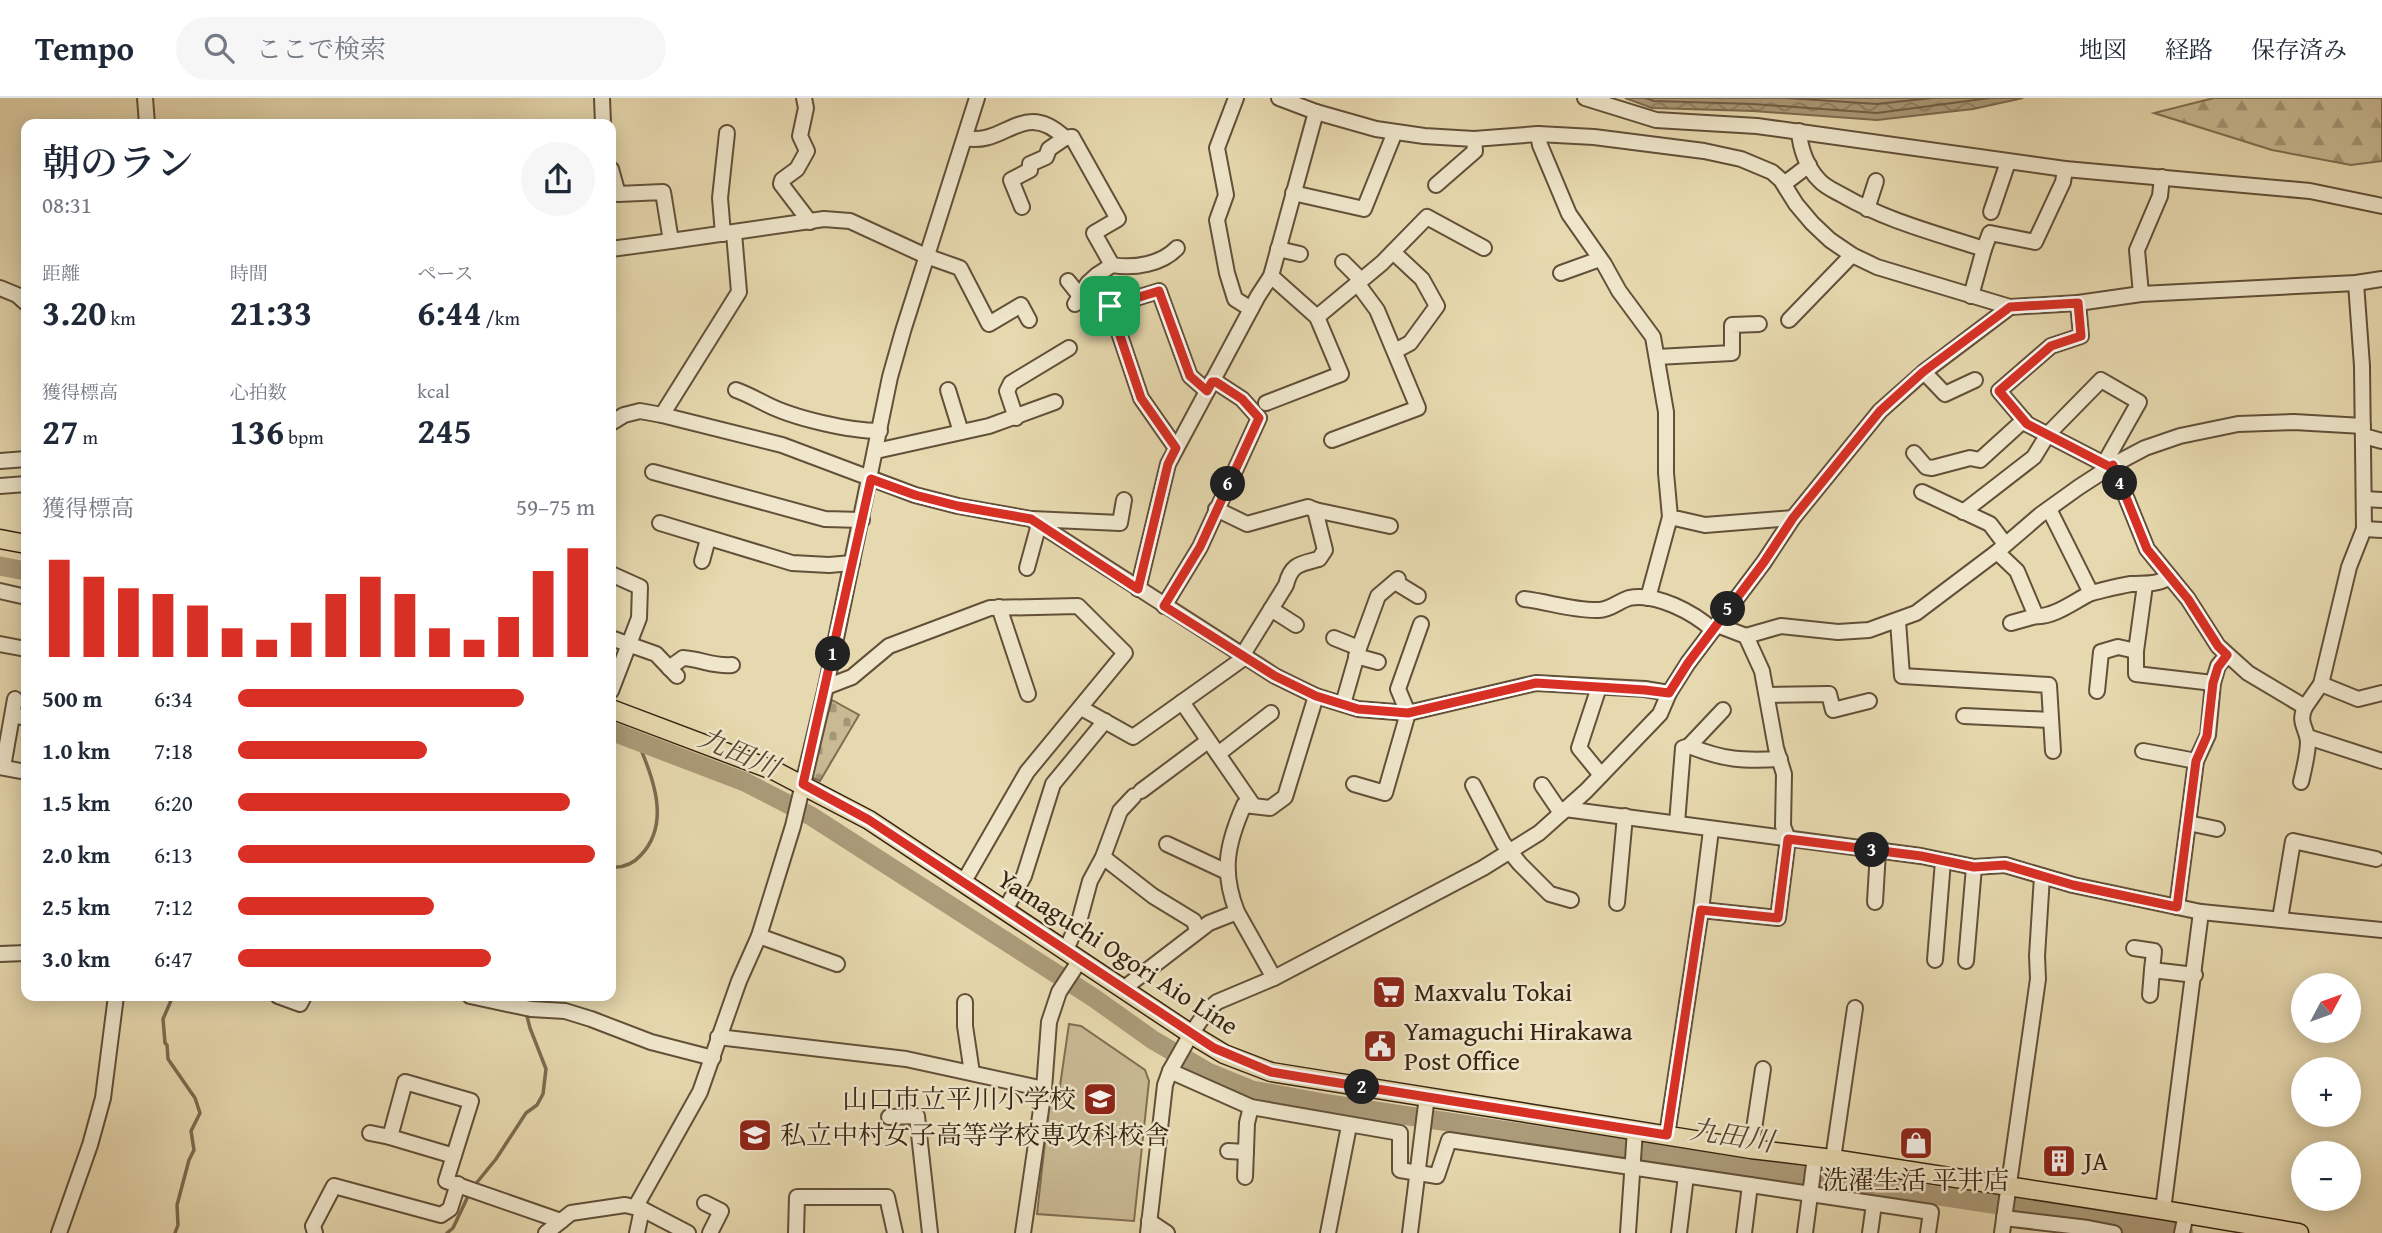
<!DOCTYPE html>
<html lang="ja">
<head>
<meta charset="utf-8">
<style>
	body { margin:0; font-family:"Gentium Book Plus","Noto Serif JP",serif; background:#f6f6f7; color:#1f2937; height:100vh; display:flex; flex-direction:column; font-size:26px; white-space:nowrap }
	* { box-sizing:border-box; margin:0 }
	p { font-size:23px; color:#747a83 }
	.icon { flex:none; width:38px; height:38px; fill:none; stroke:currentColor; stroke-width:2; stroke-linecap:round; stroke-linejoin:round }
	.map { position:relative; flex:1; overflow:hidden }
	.panel { position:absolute; left:21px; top:21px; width:595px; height:882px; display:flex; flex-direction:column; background:#fff; border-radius:14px; box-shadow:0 4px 18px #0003 }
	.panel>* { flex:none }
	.needle { width:46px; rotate:49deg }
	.fabs { position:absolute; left:2291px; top:875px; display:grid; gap:14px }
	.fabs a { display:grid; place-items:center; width:70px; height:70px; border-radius:50%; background:#fff; box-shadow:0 4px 18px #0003; font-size:35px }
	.pin { position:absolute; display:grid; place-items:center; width:60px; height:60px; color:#fff; margin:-30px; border-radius:14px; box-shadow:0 4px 10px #0006 }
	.km { position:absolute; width:35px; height:35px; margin:-18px; border-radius:50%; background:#222; color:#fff; font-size:19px; line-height:35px; text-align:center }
	.round { display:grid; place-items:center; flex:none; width:74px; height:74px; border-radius:37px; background:#f6f6f7 }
	.overview { display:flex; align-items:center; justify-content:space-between; height:119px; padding:0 21px }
	h1 { font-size:38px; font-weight:600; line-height:52px }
	.figures { display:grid; grid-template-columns:repeat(3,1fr); gap:10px; height:119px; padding:7px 21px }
	.figures div { display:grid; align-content:center }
	.figures b { font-size:35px; font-weight:600 }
	.figures small { font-size:19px; font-weight:400 }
	.figures p { font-size:19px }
	.chart { height:196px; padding:14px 21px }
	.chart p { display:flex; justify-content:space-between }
	.chart svg { width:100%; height:126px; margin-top:7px; stroke:#d93025; stroke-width:6 }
	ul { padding:0 21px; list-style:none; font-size:23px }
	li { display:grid; grid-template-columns:112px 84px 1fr; align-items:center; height:52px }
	li i { height:18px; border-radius:9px; background:#d93025 }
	header { display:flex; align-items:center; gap:42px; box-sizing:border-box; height:98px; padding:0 35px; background:#fff; border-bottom:2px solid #e0e1e3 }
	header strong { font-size:33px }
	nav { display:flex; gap:38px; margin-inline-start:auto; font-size:24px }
	.search { width:490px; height:63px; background:#f6f6f7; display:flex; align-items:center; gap:18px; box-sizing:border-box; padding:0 24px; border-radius:38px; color:#747a83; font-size:26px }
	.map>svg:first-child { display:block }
</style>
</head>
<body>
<header>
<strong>Tempo</strong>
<div class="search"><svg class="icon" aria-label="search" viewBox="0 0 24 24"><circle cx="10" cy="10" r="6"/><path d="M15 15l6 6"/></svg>ここで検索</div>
<nav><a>地図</a><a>経路</a><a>保存済み</a></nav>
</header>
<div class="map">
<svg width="2382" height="1135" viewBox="0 0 2382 1135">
	<defs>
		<pattern id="forest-firs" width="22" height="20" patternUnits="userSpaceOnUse" patternTransform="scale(1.75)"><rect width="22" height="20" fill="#c9ba94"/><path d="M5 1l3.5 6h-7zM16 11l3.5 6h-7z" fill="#a49777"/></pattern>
		<pattern id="cemetery-stones" width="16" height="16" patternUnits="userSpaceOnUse" patternTransform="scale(1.75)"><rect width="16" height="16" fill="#c9ba94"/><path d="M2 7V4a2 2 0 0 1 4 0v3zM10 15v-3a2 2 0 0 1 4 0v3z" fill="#a49777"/></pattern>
		<pattern id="water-waves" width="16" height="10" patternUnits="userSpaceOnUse" patternTransform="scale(1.75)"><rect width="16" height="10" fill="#ab9b79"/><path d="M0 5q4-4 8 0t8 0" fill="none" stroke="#8c7e62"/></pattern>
	</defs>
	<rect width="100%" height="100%" fill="#e7d9af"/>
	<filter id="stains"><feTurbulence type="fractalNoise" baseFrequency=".00286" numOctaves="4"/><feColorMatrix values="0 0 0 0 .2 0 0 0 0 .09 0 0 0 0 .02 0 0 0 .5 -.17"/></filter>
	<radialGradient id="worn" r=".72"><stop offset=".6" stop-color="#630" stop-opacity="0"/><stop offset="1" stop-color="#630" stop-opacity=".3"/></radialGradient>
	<path fill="url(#forest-firs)" stroke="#806e52" stroke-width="2" d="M2214 0H2382V63L2351 67 2272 52 2154 15Z"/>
	<path fill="url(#cemetery-stones)" stroke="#806e52" stroke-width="2" d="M832 602 859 617 820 683 809 678Z"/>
	<path fill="#c9ba94" stroke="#806e52" stroke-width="2" d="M1069 926 1081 928 1145 972 1149 983 1134 1123 1037 1116 1049 1008 1060 988Z"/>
	<path fill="url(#water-waves)" stroke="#7c6b4f" stroke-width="2" d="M1625 0H2023L1973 11 1877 22 1753 13 1652 10Z"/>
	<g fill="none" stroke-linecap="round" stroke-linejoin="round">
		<g stroke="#705f45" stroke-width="2">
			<path d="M1645 0 1654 3 1753 6 1877 15 1990 0"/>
			<path d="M1787 0 1877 6 1932 0"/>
		</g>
		<g stroke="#7c6b4f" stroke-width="3.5">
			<path d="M611 769C622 770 633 766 641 757 672 724 652 678 637 642"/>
			<path d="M173 898 163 921 165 945 167 947 168 961 195 1000 200 1015 191 1033 194 1052 189 1062 177 1107 178 1127 175 1135"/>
			<path d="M527 906V898"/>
			<path d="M474 1088 496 1061 526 1015 537 1007 543 996 546 971 530 930 526 914"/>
			<path d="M2149 1130V1135"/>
			<path d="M447 1135 453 1130 470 1094"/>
		</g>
		<g stroke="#ab9b79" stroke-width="19">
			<path d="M0 468 26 473"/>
			<path d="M611 633 745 684 811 718 1094 900 1153 942 1208 974 1252 992 1329 1006 2184 1135"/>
		</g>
		<g stroke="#625038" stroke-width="18">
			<g id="minor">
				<path d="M145 0 147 26"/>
				<path d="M602 0 603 26"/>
				<path d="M804 0 806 10 800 38 807 53 797 71 782 82 781 86 810 124"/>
				<path d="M1236 0 1217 50 1226 97 1217 122 1227 175 1235 201 1251 211"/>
				<path d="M1279 0 1316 14 1376 31 1424 38 1474 41 1538 36 1594 39 1704 53 1741 61 1772 74 1781 82 1796 106 1812 125 1830 142 1852 157 1877 169 2010 209 2078 205 2141 196 2356 185 2382 181"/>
				<path d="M1585 0 1656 22 1757 28 2065 71 2310 93 2382 108"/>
				<path d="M1799 33C1800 50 1807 70 1819 82 1825 89 1835 93 1842 97 1887 123 1935 135 1984 151L1990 135 2035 144 2063 84 2065 71"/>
				<path d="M1538 36 1540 47 1569 116 1604 166 1619 193 1653 239 1666 314V375L1670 419 1705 427 1793 420"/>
				<path d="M965 40C1005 49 1023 0 1065 40L1049 51 1046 59 1030 66V72L1011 82 1022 109"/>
				<path d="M1065 40 1072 39 1118 121 1094 135 1112 167 1097 177 1110 208"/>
				<path d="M611 71 618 96 663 94 671 143 824 121 850 123 926 158 960 170 989 226 1021 207 1029 222"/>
				<path d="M1784 86 1809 67"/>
				<path d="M1436 87 1475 53 1474 41"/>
				<path d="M1293 95 1364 111 1395 34"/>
				<path d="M1867 111 1876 83"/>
				<path d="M1991 114 2008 64"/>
				<path d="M723 136 720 100 727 35"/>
				<path d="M611 151 671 143"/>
				<path d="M1278 151 1300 156"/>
				<path d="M1393 154 1422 181 1437 208 1410 245 1395 253"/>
				<path d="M1343 164 1361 182"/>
				<path d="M1112 167C1134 171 1162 166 1177 150"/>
				<path d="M1561 175 1600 161"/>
				<path d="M1068 183 1080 198"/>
				<path d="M0 190 17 197 26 205"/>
				<path d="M2141 196 2137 152 2160 98 2162 79"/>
				<path d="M1971 198 1984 151"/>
				<path d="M2078 205 2081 238 2051 248 1999 293 2027 326 2110 369"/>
				<path d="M1075 206 1088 185 1097 177"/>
				<path d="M1317 219 1382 165 1427 119 1484 150"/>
				<path d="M1789 222 1852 157"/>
				<path d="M1657 259 1732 255V227L1759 226"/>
				<path d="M1924 274 1945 296 1975 282"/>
				<path d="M736 292C747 296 756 301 766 306 793 320 849 333 880 333"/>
				<path d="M948 292 961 334"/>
				<path d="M1266 305 1341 276 1317 219 1271 178"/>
				<path d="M662 317 739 194 734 135"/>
				<path d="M1016 320 1007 293 1011 285 1069 250"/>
				<path d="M611 325 624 317 640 313 662 317 782 347 915 397 958 408 1031 421 1275 578 1316 598 1358 611 1408 615 1536 585 1645 591 1669 595"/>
				<path d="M2364 338 2382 343"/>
				<path d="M1332 342 1418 310 1377 212 1357 185"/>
				<path d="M1176 350 1141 300 1110 208 1159 193 1190 278 1207 293"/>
				<path d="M876 353 989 328 1055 304"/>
				<path d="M1914 355 1926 369 1932 370 1970 360 1980 362 2024 322"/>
				<path d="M0 363 26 361"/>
				<path d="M2113 367 2147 451 2188 501 2218 548 2248 575 2305 609 2321 586 2349 469 2364 431 2362 268 2356 185"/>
				<path d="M653 374 825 421 862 422"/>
				<path d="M0 388 26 386"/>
				<path d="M1922 394 1990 426 2005 446"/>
				<path d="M2364 401 2382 402"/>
				<path d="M1216 411 1247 426 1308 409 1315 412"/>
				<path d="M1963 414 2034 359 2048 336 2101 282 2139 304 2104 366"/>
				<path d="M1032 421 1120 425 1124 402"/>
				<path d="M660 425 792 465 829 467 852 465"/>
				<path d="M2364 431 2382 432"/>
				<path d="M1997 454 2017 473 2036 518 2011 525"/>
				<path d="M702 463 708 441"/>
				<path d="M1027 470 1039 426"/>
				<path d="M611 476 640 489 639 520 611 593"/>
				<path d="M1395 484 1418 498"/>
				<path d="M1138 491 1168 366 1258 198 1271 178 1316 14"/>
				<path d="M0 493 26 499"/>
				<path d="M2091 495C2104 492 2118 488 2131 486 2145 485 2157 487 2170 479"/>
				<path d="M1648 500 1670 419"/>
				<path d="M1524 501C1549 504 1574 513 1599 512 1610 512 1619 503 1629 500 1656 494 1694 515 1713 532"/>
				<path d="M1164 508 1200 449 1259 320 1242 301 1216 284 1212 283"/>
				<path d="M999 509 1028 596"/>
				<path d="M1271 511 1296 527"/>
				<path d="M2036 518C2053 520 2076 502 2091 495L2049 411"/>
				<path d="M1898 523 1902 578 2049 587 2053 653"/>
				<path d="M1746 538 1781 528 1838 534 1869 532 1916 515 1997 454 2040 417 2079 389 2113 367 2145 350 2180 338 2238 326 2294 324 2363 328"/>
				<path d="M611 540 656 556 677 578"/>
				<path d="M1334 540 1359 550"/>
				<path d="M0 546 26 551"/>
				<path d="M2136 553V576L2213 585 2218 568 2227 557"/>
				<path d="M1242 558 1286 487C1291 466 1300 466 1319 461L1325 452 1315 412 1390 428"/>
				<path d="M1356 558 1378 564"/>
				<path d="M669 570 683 560C700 561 715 569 732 567"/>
				<path d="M2321 586 2358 601 2382 595"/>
				<path d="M826 589 852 579 889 548 990 510 1078 508 1125 555 1027 674 963 785"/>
				<path d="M1599 589 1579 650 1601 677"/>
				<path d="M2097 593 2101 554 2118 549 2136 553 2145 487"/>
				<path d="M1767 597 1829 596 1833 612 1869 603"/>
				<path d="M1182 604 1253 707"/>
				<path d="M1343 606 1359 550 1378 498 1398 481"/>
				<path d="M1083 611 1133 639 1244 560"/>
				<path d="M13 617 26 620"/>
				<path d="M1964 618 2051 622"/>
				<path d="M2308 639 2382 663"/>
				<path d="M1689 648 1723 612"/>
				<path d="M2143 653 2196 663 2208 637 2213 585"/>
				<path d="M1218 656 1271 615"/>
				<path d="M2196 663 2188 725 2217 731"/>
				<path d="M0 669 26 674"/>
				<path d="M3 669 15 601"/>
				<path d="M2301 684C2304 671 2308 656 2308 643 2306 628 2298 625 2305 609"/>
				<path d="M1354 686 1385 695 1408 615 1398 591 1421 526"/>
				<path d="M1473 687 1503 745 1520 766 1550 796 1571 802"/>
				<path d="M1542 687 1561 715"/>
				<path d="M1141 693 1208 643"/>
				<path d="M1565 711 1921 758 1974 769 2005 767 2073 787 2201 814 2382 832"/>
				<path d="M1677 725 1683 650 1689 648C1724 662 1742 663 1780 661"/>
				<path d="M1167 746 1227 774"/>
				<path d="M1103 759 1153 798 1194 823 1197 833"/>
				<path d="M1875 804 1878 753"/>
				<path d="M1617 805 1625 718"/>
				<path d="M2177 809 2188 725"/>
				<path d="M1005 812 1024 778 1053 686 1105 623"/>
				<path d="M1701 812 1711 732"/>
				<path d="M1237 814 1274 880"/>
				<path d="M2280 821 2293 743 2376 761"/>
				<path d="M759 838 837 866"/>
				<path d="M2134 850 2154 853 2152 872 2195 877"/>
				<path d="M1066 852 1080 820 1090 783 1103 759 1120 713 1134 698"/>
				<path d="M0 856 26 855"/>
				<path d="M1935 862 1943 763"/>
				<path d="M1966 863 1974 769"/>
				<path d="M1123 891 1209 825 1237 814C1221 773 1227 746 1244 707L1270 710 1285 699 1316 598"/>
				<path d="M2150 897 2152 872"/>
				<path d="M278 898 300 906 304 898"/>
				<path d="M470 898 531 911 565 913 591 921 651 944 713 960"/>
				<path d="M965 904V928L972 975"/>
				<path d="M718 939 906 961 1044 991"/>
				<path d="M1170 973 1251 1009 1400 1035V1072L1437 1078 1449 1042 1931 1114 1928 1135"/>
				<path d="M889 1019 917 1018 930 1135"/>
				<path d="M370 1035 390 1039"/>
				<path d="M1667 1037 1701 812 1778 820 1788 741 1783 728 1784 676 1776 650 1762 573 1746 538 1717 527"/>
				<path d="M1751 1051 1763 971"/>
				<path d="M1228 1053 1246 1054"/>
				<path d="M454 1058 390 1039 405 984 471 1003 446 1083 561 1123"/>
				<path d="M1833 1061 1855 910"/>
				<path d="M1245 1079 1247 1025 1251 1009"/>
				<path d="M705 1105 721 1113 710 1135"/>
				<path d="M636 1108 700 994 739 883 759 838 793 728 826 589 890 279 903 233 977 0"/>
				<path d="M642 1111 688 1135"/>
				<path d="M2163 1112 2201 814"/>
				<path d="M2004 1120 2088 1130 2114 1135"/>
				<path d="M1149 1123 1167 1135"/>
				<path d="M59 1135 90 1047 103 1000 116 898"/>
				<path d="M315 1135 313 1128 334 1088 441 1117 450 1111 458 1086"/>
				<path d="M546 1135 571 1115 625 1107 642 1111 637 1135"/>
				<path d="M796 1135 797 1099H887L895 1135"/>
				<path d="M1023 1135 1044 991 1049 924 1059 894 1080 862"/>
				<path d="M1148 1135 1165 987 1170 973 1191 936 1207 913 1217 904 1274 880 1483 770 1539 735 1586 693 1660 616 1669 595 1688 565 1764 464 1793 420 1880 313 1924 274 2010 209"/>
				<path d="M1328 1135 1349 1028"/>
				<path d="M1410 1135 1427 998"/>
				<path d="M1628 1135 1635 1032"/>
				<path d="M1679 1135 1686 1078"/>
				<path d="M1744 1135 1750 1087"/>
				<path d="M1805 1135 1815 1059"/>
				<path d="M1870 1135 1874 1106"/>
				<path d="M2002 1135 2038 881 2037 858 2042 778"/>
				<path d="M2182 1135 2186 1116"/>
			</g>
		</g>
		<g stroke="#362311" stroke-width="21">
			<g id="major">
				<path d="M0 441 26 446"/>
				<path d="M611 611 775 673 869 722 1191 936 1224 956 1271 974 1751 1051 1833 1061 2163 1112 2299 1135"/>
			</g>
		</g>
		<use href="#minor" stroke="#efe6cb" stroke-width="14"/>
		<use href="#major" stroke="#e7d9af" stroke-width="18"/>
	</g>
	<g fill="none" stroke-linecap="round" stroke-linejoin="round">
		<g stroke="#fff" stroke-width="14">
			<path id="route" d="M1159 193 1190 278 1207 293 1212 284H1216L1242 301 1259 320 1200 449 1164 508 1275 578 1316 598 1358 611 1408 615 1536 585 1645 592 1669 595 1688 565 1764 464 1793 420 1880 313 1923 274 2010 209 2078 205 2081 238 2051 248 1999 293 2027 326 2110 369 2113 367 2147 451 2188 501 2218 548 2227 557 2218 569 2213 585 2207 638 2196 663 2177 809 2073 787 2005 767 1974 769 1921 758 1788 741 1778 820 1701 812 1667 1037 1301 979 1271 974 1214 950 869 722 803 686 871 381 915 397 958 408 1031 421 1138 491 1168 366 1176 350 1141 300 1110 208Z"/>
		</g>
		<use href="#route" stroke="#d93025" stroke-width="9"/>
	</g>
	<defs>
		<g id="supermarket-square" transform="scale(1.75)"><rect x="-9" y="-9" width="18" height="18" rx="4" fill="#8f2418" stroke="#efe6cb"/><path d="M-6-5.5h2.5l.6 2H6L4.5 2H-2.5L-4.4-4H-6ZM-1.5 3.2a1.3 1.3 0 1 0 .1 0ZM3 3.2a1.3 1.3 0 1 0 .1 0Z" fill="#fff"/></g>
		<g id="civic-square" transform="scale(1.75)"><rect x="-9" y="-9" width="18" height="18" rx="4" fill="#8f2418" stroke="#efe6cb"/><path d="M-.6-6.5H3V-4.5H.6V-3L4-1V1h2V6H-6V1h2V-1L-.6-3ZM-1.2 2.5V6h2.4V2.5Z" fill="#fff"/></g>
		<g id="school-square" transform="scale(1.75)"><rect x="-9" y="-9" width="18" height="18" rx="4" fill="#8f2418" stroke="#efe6cb"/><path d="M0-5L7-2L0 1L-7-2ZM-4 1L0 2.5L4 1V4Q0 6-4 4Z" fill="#fff"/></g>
		<g id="shop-square" transform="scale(1.75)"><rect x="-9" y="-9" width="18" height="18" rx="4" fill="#8f2418" stroke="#efe6cb"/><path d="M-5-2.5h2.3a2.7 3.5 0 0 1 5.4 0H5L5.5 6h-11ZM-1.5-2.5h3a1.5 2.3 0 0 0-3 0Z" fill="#fff"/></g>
		<g id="building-square" transform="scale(1.75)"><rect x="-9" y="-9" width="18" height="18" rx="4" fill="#8f2418" stroke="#efe6cb"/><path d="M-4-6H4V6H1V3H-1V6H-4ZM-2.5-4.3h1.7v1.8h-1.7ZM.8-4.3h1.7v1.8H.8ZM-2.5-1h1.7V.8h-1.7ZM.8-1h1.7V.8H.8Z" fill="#fff"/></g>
	</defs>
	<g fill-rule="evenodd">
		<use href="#supermarket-square" x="1389" y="894"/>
		<use href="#civic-square" x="1380" y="948"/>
		<use href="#school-square" x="1100" y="1001"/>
		<use href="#school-square" x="755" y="1037"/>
		<use href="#shop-square" x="1916" y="1045"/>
		<use href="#building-square" x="2059" y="1063"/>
	</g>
	<g text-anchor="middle" stroke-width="5" stroke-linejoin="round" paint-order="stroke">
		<g font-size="26" fill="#362311" stroke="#efe6cb">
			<text transform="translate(1118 854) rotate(33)" y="9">Yamaguchi Ogori Aio Line</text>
		</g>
		<g font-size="26" fill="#362311" stroke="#efe6cb" text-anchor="start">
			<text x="1414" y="903">Maxvalu Tokai</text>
			<text x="1404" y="942">Yamaguchi Hirakawa<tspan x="1404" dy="30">Post Office</tspan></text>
			<text x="1076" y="1010" text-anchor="end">山口市立平川小学校</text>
			<text x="780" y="1046">私立中村女子高等学校専攻科校舎</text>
			<text x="2084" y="1072">JA</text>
			<text x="1916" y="1091" text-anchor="middle">洗濯生活 平井店</text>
		</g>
		<g font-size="28" font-style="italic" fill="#594730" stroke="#efe6cb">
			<text transform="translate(739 654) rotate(23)" y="10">九田川</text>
			<text transform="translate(1732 1037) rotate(9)" y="10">九田川</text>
		</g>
	</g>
	<rect width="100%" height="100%" filter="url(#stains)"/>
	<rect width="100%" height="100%" fill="url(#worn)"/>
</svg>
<div class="fabs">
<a><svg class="needle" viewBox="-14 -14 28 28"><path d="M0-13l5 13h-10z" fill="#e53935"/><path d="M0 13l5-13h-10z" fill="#747a83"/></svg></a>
<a>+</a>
<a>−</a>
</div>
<div class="pin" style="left:1110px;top:208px;background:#1e9e55"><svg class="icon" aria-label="arrive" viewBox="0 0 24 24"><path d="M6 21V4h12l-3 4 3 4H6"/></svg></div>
<b class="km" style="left:833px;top:556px">1</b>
<b class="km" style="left:1362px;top:989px">2</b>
<b class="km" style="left:1872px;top:752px">3</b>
<b class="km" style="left:2120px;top:385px">4</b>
<b class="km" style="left:1728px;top:511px">5</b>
<b class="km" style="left:1228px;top:386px">6</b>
<section class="panel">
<div class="overview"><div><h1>朝のラン</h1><p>08:31</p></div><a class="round"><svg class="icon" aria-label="share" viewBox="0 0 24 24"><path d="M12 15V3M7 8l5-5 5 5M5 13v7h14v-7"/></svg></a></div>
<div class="figures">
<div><p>距離</p><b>3.20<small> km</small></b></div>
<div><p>時間</p><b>21:33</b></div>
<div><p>ペース</p><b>6:44<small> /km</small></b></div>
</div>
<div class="figures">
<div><p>獲得標高</p><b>27<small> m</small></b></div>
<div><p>心拍数</p><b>136<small> bpm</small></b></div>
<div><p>kcal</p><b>245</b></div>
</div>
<div class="chart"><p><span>獲得標高</span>59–75 m</p>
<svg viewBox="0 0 160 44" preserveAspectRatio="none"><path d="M5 44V10M15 44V16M25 44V20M35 44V22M45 44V26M55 44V34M65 44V38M75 44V32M85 44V22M95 44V16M105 44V22M115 44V34M125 44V38M135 44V30M145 44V14M155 44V6"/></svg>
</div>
<ul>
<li><b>500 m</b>6:34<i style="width:80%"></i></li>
<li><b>1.0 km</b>7:18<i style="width:53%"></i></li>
<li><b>1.5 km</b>6:20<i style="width:93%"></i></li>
<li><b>2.0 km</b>6:13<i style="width:100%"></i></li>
<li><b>2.5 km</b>7:12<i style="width:55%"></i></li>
<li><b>3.0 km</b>6:47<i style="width:71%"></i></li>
</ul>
</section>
</div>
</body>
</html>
